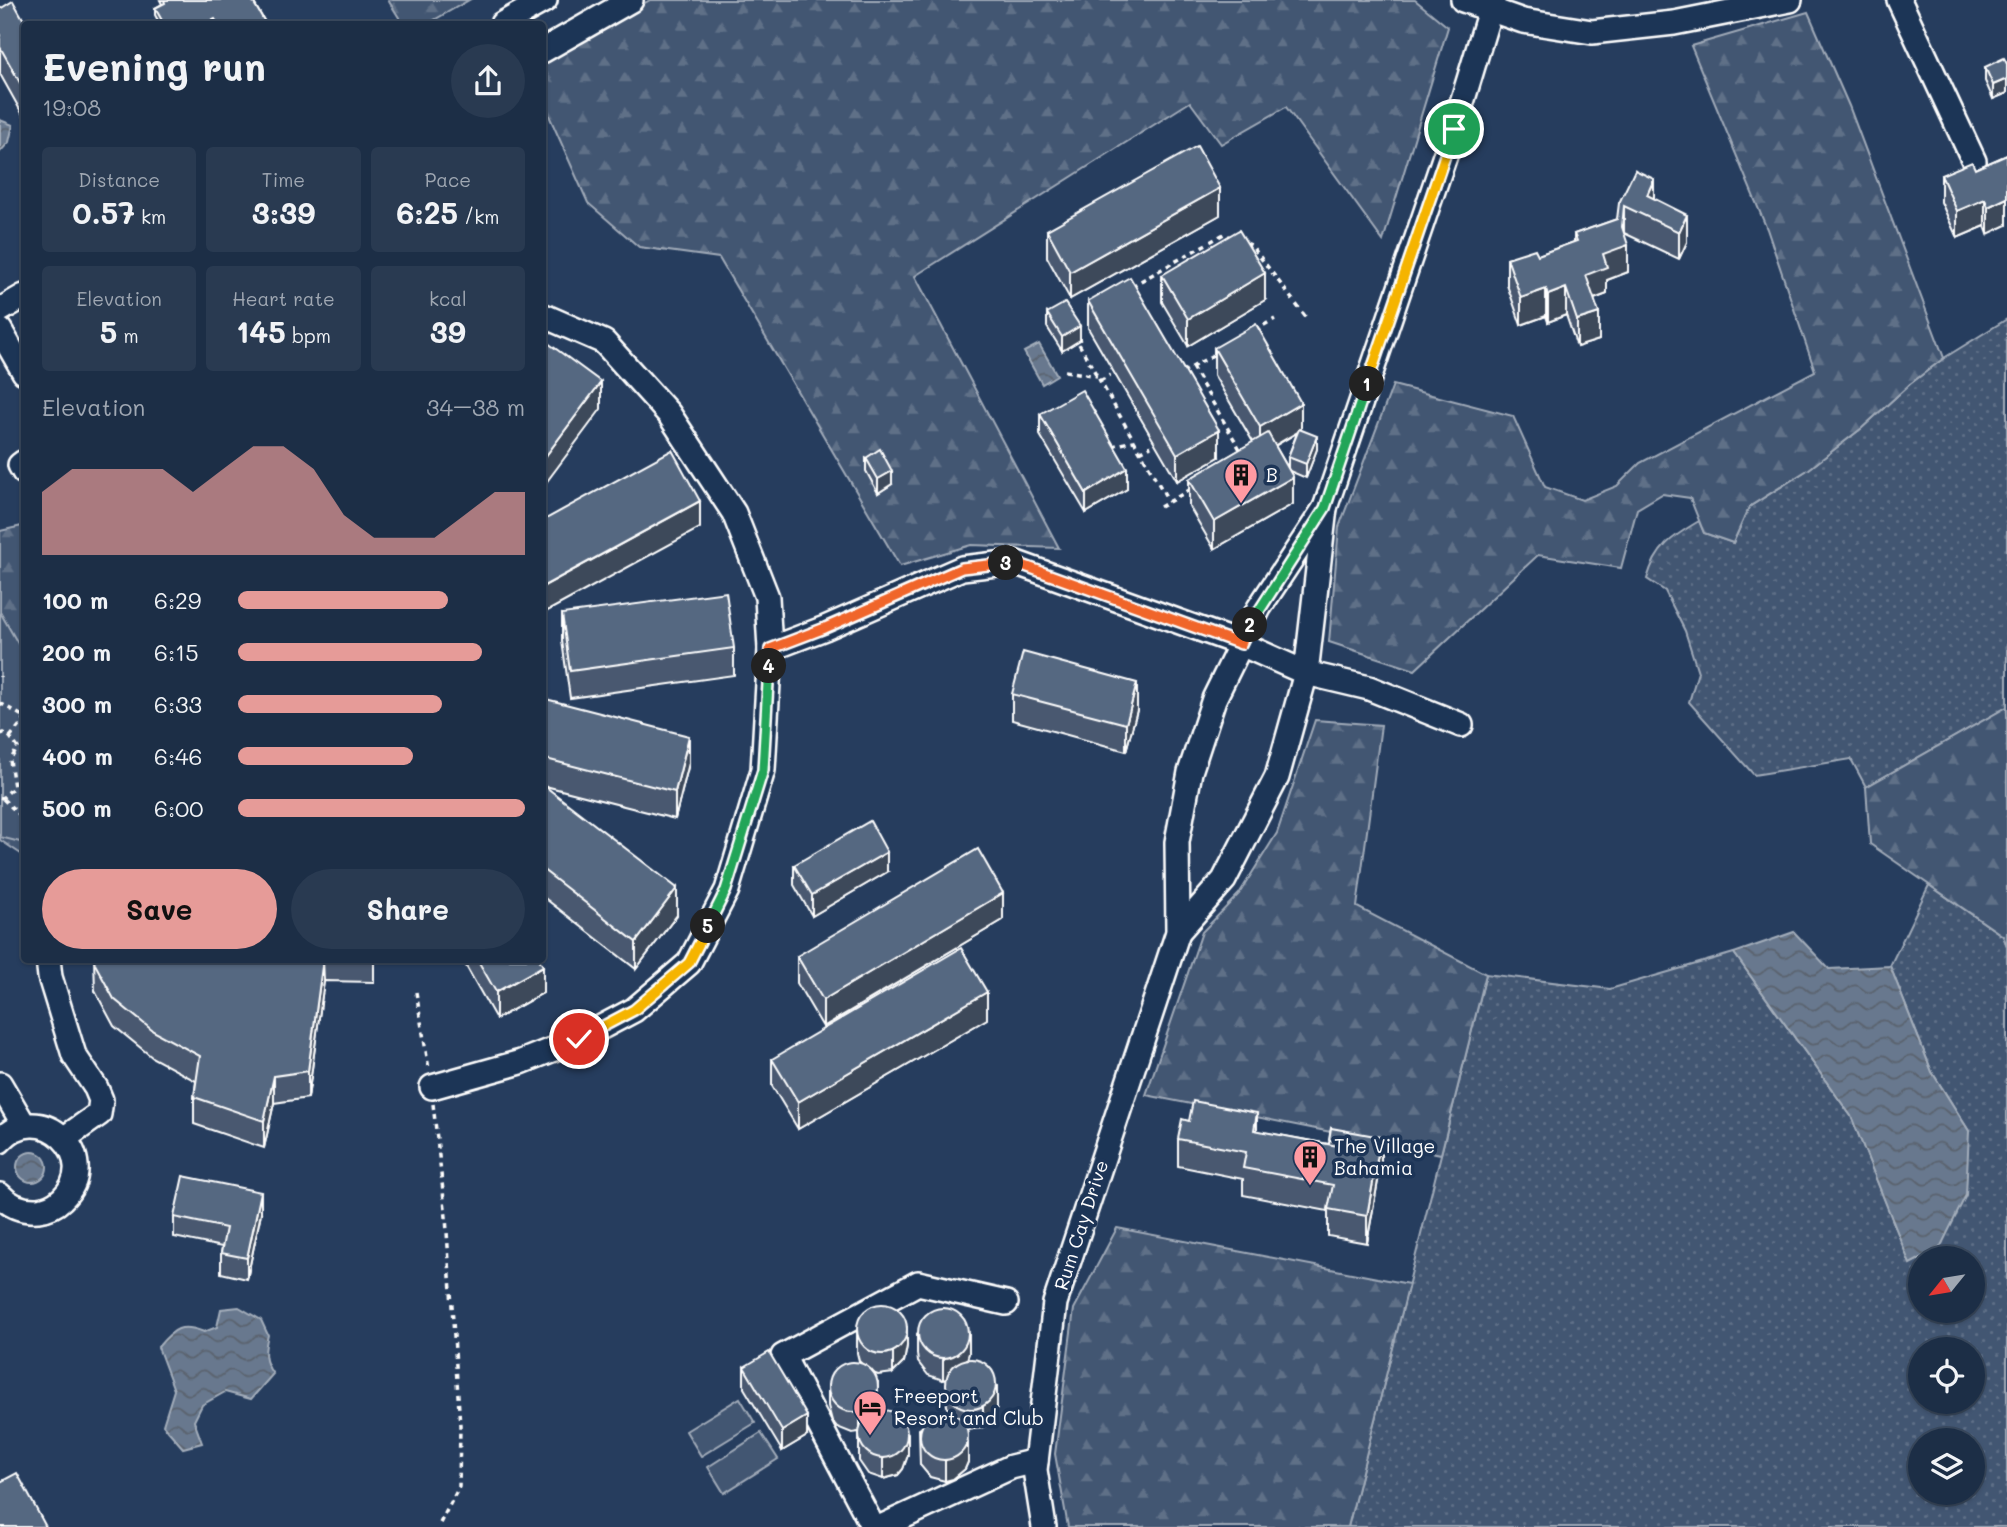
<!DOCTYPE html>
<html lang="en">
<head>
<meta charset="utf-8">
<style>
	body { margin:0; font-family:Mali,sans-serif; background:#293a51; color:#f1f3f6; height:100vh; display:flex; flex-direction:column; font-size:26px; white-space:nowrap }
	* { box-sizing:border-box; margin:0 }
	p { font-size:23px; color:#a0a8b3 }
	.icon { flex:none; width:38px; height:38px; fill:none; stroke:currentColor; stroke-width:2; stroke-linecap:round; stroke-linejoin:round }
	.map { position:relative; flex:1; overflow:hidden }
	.sheet { position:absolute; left:21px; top:21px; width:525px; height:942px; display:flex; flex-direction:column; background:#1c2e46; border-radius:7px; box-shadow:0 2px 5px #0004,0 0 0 2px #3a4a5f }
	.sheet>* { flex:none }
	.needle { width:46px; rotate:240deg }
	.buttons { position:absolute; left:1908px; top:1246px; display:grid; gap:14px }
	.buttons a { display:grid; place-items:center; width:77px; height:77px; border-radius:50%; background:#1c2e46; box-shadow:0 2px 5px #0004,0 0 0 2px #3a4a5f; font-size:35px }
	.pin { position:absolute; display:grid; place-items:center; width:60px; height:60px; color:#fff; margin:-30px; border:4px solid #fff; border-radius:50%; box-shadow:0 2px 7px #0007 }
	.km { position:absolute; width:35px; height:35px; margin:-18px; border-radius:50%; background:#222; color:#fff; font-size:19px; line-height:35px; text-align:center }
	.round { display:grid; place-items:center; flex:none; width:74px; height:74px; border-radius:37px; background:#293a51 }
	.headline { display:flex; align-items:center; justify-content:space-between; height:119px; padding:0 21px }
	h1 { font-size:38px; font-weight:700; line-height:52px }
	.figures { display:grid; grid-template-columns:repeat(3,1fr); gap:10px; height:119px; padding:7px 21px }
	.figures div { display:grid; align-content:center; border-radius:7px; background:#293a51; text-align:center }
	.figures b { font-size:30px; font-weight:700 }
	.figures small { font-size:19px; font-weight:400 }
	.figures p { font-size:19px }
	.chart { height:196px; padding:14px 21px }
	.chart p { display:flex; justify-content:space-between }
	.chart svg { width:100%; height:126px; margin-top:7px; fill:#e69b98; opacity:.7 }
	.button { display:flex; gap:14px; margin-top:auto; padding:14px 21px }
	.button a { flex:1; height:80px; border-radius:42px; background:#e69b98; color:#111; font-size:28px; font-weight:700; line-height:80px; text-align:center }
	.button a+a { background:#293a51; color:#f1f3f6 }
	ul { padding:0 21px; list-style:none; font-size:23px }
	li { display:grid; grid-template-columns:112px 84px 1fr; align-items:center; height:52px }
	li i { height:18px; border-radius:9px; background:#e69b98 }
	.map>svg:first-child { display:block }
</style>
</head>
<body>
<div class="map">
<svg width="2007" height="1527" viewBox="0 0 2007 1527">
	<defs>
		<pattern id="grass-dots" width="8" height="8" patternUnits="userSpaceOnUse" patternTransform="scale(1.75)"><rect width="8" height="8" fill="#425672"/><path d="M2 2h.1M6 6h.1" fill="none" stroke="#5e6f87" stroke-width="1.8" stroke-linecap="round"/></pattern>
		<pattern id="forest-firs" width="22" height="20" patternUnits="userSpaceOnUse" patternTransform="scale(1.75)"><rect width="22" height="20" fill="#425672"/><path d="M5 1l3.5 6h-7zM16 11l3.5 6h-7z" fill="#5e6f87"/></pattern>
		<pattern id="water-waves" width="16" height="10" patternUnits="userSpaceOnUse" patternTransform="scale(1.75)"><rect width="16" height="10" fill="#67788e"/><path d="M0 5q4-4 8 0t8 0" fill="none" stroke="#5a626d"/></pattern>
	</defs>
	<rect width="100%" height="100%" fill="#263d5e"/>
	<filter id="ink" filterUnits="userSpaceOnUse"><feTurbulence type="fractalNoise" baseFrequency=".0143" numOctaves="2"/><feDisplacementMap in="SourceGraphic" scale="14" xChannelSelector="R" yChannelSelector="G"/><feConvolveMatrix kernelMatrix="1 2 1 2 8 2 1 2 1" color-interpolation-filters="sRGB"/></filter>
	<g filter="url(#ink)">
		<g fill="url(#grass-dots)" stroke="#a0aab8" stroke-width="2" fill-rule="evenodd">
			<path d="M2007 319V707L1866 787 1851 759 1754 775 1689 702 1698 672 1685 631 1665 591 1647 579C1656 547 1672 537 1699 521L1704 533 1733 543 1749 507 1809 469 1862 428 1910 384 1944 358Z"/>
			<path d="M1929 885 2003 936 2007 946V1527H1348L1486 974 1610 989 1734 953 1851 1116 1910 1263 1920 1259V1311H1972V1258H1921L1940 1248 1969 1131 1932 1072 1890 966ZM1920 1349H1972V1402H1920ZM1920 1440H1972V1493H1920Z"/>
		</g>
		<g fill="url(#forest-firs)" stroke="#a0aab8" stroke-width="2">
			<path d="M388 0H469L427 24H403Z"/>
			<path d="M650 0H1415L1448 27 1383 241 1286 107 1221 144 1190 102 915 276 1059 548 971 545 900 566 719 258 639 247 588 203 543 102 542 63Z"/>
			<path d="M1808 12 1849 106 1944 358 1910 384 1862 428 1809 469 1749 507 1733 543 1704 533 1690 498 1662 494 1637 509 1621 568 1538 555 1415 670 1329 642 1339 527 1393 385 1513 416 1545 487 1582 500 1617 486 1640 463 1815 371 1767 229 1691 46Z"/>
			<path d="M22 526 24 534V762L0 649V531Z"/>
			<path d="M2007 707V946L2003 936 1870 844 1866 787Z"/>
			<path d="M1315 720 1381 725 1357 907 1486 974 1441 1154 1146 1095 1202 932 1239 894 1277 833Z"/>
			<path d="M24 779V856L0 840V801Z"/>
			<path d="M1117 1228 1409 1284 1348 1527H1068L1055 1454 1074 1309Z"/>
		</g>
		<g fill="#425672" stroke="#a0aab8" stroke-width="2">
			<path d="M0 612 24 654V843L0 837Z"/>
			<path d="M740 1398 755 1423 701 1456 686 1431Z"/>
			<path d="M761 1433 778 1459 724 1493 708 1467Z"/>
		</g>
		<g fill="url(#water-waves)" stroke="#a4aebb" stroke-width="2">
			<path d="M0 120 13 125 9 142 0 152Z"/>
			<path d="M1039 344 1057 375 1042 384 1024 352Z"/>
			<path d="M1794 932 1829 969 1890 966 1932 1072 1969 1131 1966 1195 1940 1248 1910 1264 1851 1116 1734 953Z"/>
			<circle cx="32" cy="1167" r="15"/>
			<path d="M239 1307 261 1320 268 1335C264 1351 263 1361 273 1374L251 1399 225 1392 202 1405 194 1421 202 1443 183 1448 163 1425 174 1390 158 1347C174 1328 181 1323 204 1332L217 1327 221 1309Z"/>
		</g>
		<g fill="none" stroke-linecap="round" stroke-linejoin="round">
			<g stroke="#fff" stroke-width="28">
				<g id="minor">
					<path d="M1463 0 1523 21 1592 32 1674 23 1790 0"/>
					<path d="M1899 0 1974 161"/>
					<path d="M502 24 545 0"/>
					<path d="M542 51 631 0"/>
					<path d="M0 310 24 296"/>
					<path d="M0 330 24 372"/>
					<path d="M24 462 20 465 24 472"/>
					<path d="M770 649 825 628 962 568 1014 562 1241 644 1306 673 1369 688 1461 725"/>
					<path d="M1178 932 1224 880 1277 777 1306 673 1325 508 1454 129 1493 0"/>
					<path d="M48 959 50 977 74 1055 96 1088 101 1100 99 1114 65 1138"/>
					<path d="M0 1084 24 1125"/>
					<path d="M432 1087 521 1062 579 1039 634 1010 689 963 727 890 763 770 770 649 767 597 734 513 669 414 604 342 542 315"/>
					<path d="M0 1141C40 1095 105 1158 62 1199 56 1205 47 1209 38 1210 23 1211 10 1206 0 1195"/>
					<path d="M873 1527 783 1356 918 1283 1006 1303"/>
					<path d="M881 1527 1011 1467 1036 1461"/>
					<path d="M1044 1527 1035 1470 1055 1303 1178 932 1177 842 1190 772 1214 699 1241 644 1259 608 1325 508"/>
				</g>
			</g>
			<g stroke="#fff" stroke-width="3.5" stroke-dasharray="5 5" stroke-linecap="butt">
				<path d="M1246 243 1251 245 1308 320"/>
				<path d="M1132 286 1224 234 1232 238"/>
				<path d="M1255 330 1275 319"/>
				<path d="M1079 344 1169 502"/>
				<path d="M1192 367 1241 451"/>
				<path d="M1183 369 1185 371 1218 352"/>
				<path d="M1065 371 1097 376"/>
				<path d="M1100 381 1110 375"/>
				<path d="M1112 446 1134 441"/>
				<path d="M1140 452 1151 446"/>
				<path d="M1160 507 1191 489"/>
				<path d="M0 676V677"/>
				<path d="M0 703 24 717"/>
				<path d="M0 734 4 733 10 737 18 748 10 760 14 787 2 798 0 797"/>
				<path d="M10 737 24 720"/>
				<path d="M3 799 24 819"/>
				<path d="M416 992 429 1069"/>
				<path d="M433 1104 446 1217 460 1425 459 1487 438 1527"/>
			</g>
			<use href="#minor" stroke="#1d3557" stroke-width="23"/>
		</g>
		<g fill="#49596f" stroke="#fff" stroke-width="2" fill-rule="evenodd">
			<path d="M160 0H260L254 3 266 24H160L155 15V8L162 4Z"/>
			<path d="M0 9 24 24V117L0 74Z"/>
			<path d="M2007 64V93L1993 99 1985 81V67Z"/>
			<path d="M2007 155 1988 234 1985 226 1957 238 1941 202V175L1975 169Z"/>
			<path d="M1635 170 1654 199 1687 242 1679 259 1624 233 1628 272 1607 280V294L1594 299 1599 340 1577 347 1566 315 1548 322 1546 316 1521 325 1507 285V258L1538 255 1574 242V234L1617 219Z"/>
			<path d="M1220 215 1070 299 1047 257V230Z"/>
			<path d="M1162 275 1265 300 1188 346 1162 302Z"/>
			<path d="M1088 301 1219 457 1177 481 1088 328Z"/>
			<path d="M1047 313 1080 340 1062 351 1047 327Z"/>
			<path d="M1214 348 1301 430 1317 449 1306 478 1290 471 1293 504 1214 549 1189 506V479L1253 442 1214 375ZM1297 433 1288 457V468L1275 446Z"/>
			<path d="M1040 414 1127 489 1086 513 1040 435Z"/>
			<path d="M866 458 892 484 878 493 866 471Z"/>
			<path d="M562 614 734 648V675L570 698 562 641Z"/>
			<path d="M1012 694 1137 710 1126 751 1012 720Z"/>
			<path d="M542 698 689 763 675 819 545 786 677 915 636 969 542 896Z"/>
			<path d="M794 865 887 872 812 916 794 885Z"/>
			<path d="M1003 920 823 1027 797 983V956Z"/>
			<path d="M94 959H374V982L324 981 308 1098 274 1103 264 1148 194 1124V1097L196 1081 153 1058 114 1026 95 991Z"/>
			<path d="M462 959H539L543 993 496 1019Z"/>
			<path d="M987 1019 798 1129 772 1086V1059Z"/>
			<path d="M1331 1128 1381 1164 1367 1243 1328 1236V1211L1243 1195V1179L1178 1166V1139L1257 1131 1329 1144Z"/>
			<path d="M261 1213 247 1279 221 1273V1253L222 1247 174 1237V1217Z"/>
			<path d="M857 1333 907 1346 904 1362 893 1373 878 1375 873 1373 878 1401 877 1409 908 1455 903 1469 898 1475 883 1479 868 1474 859 1461V1432L852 1433 837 1427 832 1421 828 1406V1385L863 1365 859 1361 857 1353Z"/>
			<path d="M917 1334 969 1353 967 1358 997 1408 990 1422 983 1427 967 1429 968 1462 965 1469 953 1479 945 1481 930 1477 920 1465 919 1429 948 1411 946 1400 947 1379 943 1380 928 1375 918 1362 917 1354Z"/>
			<path d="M744 1367 807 1436 782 1451 744 1388Z"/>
		</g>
		<g fill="#3c485a" stroke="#fff" stroke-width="2">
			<path d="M215 19V24H205Z"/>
			<path d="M2007 79V93L1993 99V85Z"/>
			<path d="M1654 179V206L1647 195Z"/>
			<path d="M1220 188V215L1070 299V272Z"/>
			<path d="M2007 198V225L1988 234V207Z"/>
			<path d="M1985 199V226L1957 238V211Z"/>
			<path d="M1624 206V233L1622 247 1628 245V272L1607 280V294L1586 302V275L1603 254 1622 227Z"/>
			<path d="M1687 215V242L1679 259V232Z"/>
			<path d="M1265 273V300L1188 346V319Z"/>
			<path d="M1566 288V315L1548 322V295Z"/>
			<path d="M1546 289V316L1521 325V298Z"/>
			<path d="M1599 313V340L1577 347V320Z"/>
			<path d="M1080 326V340L1062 351V337Z"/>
			<path d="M601 382V409L542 488V461Z"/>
			<path d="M1301 403V430L1260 454V427Z"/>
			<path d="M1219 430V457L1177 481V454Z"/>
			<path d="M1317 436V449L1306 478V464Z"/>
			<path d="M1127 468V489L1086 513V493Z"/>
			<path d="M892 471V484L878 493V479Z"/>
			<path d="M1293 477V504L1214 549V522Z"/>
			<path d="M700 501V528L542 614V587Z"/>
			<path d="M1137 683V710L1126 751V724Z"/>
			<path d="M689 736V763L675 819V792Z"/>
			<path d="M887 852V872L812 916V895Z"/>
			<path d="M677 888V915L636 969V942Z"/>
			<path d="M1003 893V920L823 1027V1000Z"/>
			<path d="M323 959 324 981 308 1098V1071Z"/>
			<path d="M543 966V993L496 1019V992Z"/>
			<path d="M987 992V1019L798 1129V1102Z"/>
			<path d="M274 1076V1103L264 1148V1121Z"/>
			<path d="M1257 1113V1140L1254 1130Z"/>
			<path d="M1381 1137V1164L1367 1243V1216Z"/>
			<path d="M261 1192V1213L247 1279V1258Z"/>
			<path d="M907 1326V1346L904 1362 893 1373V1352Z"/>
			<path d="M969 1333V1353L964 1369 959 1375 943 1380V1360Z"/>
			<path d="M878 1381 877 1417 860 1432V1412Z"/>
			<path d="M997 1387V1408L990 1422 983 1427V1406Z"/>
			<path d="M807 1416V1436L782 1451V1431Z"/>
			<path d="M908 1434V1455L903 1469 898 1475 883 1479V1459Z"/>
			<path d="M968 1442V1462L965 1469 953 1479 945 1481V1461Z"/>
		</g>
		<g fill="#556781" stroke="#fff" stroke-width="2">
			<path d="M164 0H252L266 24H218L215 19 205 24H164L155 8 165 3Z"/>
			<path d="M13 1 26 24H24V90L0 47V9Z"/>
			<path d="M50 20 53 24H42Z"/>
			<path d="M2004 58 2007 64V79L1993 85 1985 67Z"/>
			<path d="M1197 146 1220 188 1070 272 1047 230Z"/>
			<path d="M2007 155V198L1988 207 1985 199 1957 211 1941 175 1972 162 1975 169Z"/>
			<path d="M1635 170 1654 179 1647 195 1687 215 1679 232 1624 206 1622 227 1628 245 1603 254 1607 267 1586 275 1599 313 1577 320 1566 288 1548 295 1546 289 1521 298 1507 258 1535 249 1538 255 1577 241 1574 234 1617 219 1619 203Z"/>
			<path d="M1239 230 1265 273 1188 319 1162 275Z"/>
			<path d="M1130 277 1219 430 1177 454 1088 301Z"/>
			<path d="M1065 303 1080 326 1062 337 1047 313Z"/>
			<path d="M1256 324 1301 403 1260 427 1214 348Z"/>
			<path d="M548 343 601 382 542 461V349Z"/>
			<path d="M1082 390 1127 468 1086 493 1040 414Z"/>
			<path d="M1299 429 1317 436 1306 464 1288 457Z"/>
			<path d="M1268 433 1293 477 1214 522 1189 479Z"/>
			<path d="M880 449 892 471 878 479 866 458Z"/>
			<path d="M672 450 700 501 542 587V521Z"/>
			<path d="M726 592 734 648 570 671 562 614Z"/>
			<path d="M1023 652 1137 683 1126 724 1012 694Z"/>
			<path d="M542 698 689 736 675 792 542 758Z"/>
			<path d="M542 784 677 888 636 942 542 869Z"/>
			<path d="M870 821 887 852 812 895 794 865Z"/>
			<path d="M978 849 1003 893 823 1000 797 956Z"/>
			<path d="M961 948 987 992 798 1102 772 1059Z"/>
			<path d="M94 959H323L308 1071 274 1076 264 1121 194 1097 200 1056 153 1031 114 999 95 964Z"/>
			<path d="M477 959H539L543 966 496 992Z"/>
			<path d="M1193 1101 1257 1113 1254 1130 1343 1147V1142L1329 1140 1331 1128 1381 1137 1367 1216 1328 1209 1333 1185 1243 1168 1246 1152 1178 1139 1182 1119 1189 1121Z"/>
			<path d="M183 1176 261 1192 247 1258 221 1253 226 1228 174 1217Z"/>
			<circle cx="882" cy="1329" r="25"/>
			<circle cx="943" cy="1333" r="25"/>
			<path d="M769 1352 807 1416 782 1431 744 1367Z"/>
			<circle cx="971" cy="1384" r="25"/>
			<circle cx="853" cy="1387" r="25"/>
			<circle cx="883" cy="1434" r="24"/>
			<circle cx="944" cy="1436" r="24"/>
			<path d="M17 1473 46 1527H0V1482Z"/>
		</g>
	</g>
	<g fill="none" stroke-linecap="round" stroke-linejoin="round" filter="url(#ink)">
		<g stroke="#fff" stroke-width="14">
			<path id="split-1" d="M1367 384 1454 129"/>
		</g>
		<g stroke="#fff" stroke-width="14">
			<path id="split-2" d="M1250 625 1325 508 1367 384"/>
		</g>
		<g stroke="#fff" stroke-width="14">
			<path id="split-3" d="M1006 563 1014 562 1241 644 1250 625"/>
		</g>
		<g stroke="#fff" stroke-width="14">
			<path id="split-4" d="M769 666 770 649 825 628 962 568 1006 563"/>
		</g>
		<g stroke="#fff" stroke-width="14">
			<path id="split-5" d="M708 926 726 890 763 770 769 666"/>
		</g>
		<g stroke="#fff" stroke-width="14">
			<path id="split-6" d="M579 1039 634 1010 689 963 708 926"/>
		</g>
		<use href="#split-1" stroke="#f5b400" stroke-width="9"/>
		<use href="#split-2" stroke="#22a559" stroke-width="9"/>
		<use href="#split-3" stroke="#f0652b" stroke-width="9"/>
		<use href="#split-4" stroke="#f0652b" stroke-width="9"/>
		<use href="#split-5" stroke="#22a559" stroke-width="9"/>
		<use href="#split-6" stroke="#f5b400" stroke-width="9"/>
	</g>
	<defs>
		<g id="building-pin" transform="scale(1.75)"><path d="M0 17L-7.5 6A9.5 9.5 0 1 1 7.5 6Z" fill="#ff9aa2" stroke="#1d3557"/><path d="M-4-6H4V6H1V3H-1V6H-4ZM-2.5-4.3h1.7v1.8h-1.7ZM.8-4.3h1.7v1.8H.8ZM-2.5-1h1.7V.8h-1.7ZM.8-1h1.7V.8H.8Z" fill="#111"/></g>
		<g id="hotel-pin" transform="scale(1.75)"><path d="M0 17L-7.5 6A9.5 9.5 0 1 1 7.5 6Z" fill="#ff9aa2" stroke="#1d3557"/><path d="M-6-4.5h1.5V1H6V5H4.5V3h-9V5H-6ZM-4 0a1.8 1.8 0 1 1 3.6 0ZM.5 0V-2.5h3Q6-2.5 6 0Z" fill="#111"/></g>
	</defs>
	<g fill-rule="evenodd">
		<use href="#building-pin" x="1241" y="475"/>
		<use href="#building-pin" x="1310" y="1157"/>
		<use href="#hotel-pin" x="870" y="1407"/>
	</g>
	<g text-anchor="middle" stroke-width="7" stroke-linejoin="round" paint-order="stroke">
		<g font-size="19" fill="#fff" stroke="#1d3557" text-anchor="start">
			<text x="1266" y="482">B</text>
			<text x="1334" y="1153">The Village<tspan x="1334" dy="22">Bahamia</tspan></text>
			<text x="894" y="1403">Freeport<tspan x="894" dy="22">Resort and Club</tspan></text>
		</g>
		<g font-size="19" fill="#fff" stroke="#1d3557">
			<text transform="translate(1081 1225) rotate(-72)" y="7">Rum Cay Drive</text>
		</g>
	</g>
</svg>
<div class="buttons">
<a><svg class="needle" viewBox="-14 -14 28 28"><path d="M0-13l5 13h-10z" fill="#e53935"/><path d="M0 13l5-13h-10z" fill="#a0a8b3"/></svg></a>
<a><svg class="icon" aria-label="locate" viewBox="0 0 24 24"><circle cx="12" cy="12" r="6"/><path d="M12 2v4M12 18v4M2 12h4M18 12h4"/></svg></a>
<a><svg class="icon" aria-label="layers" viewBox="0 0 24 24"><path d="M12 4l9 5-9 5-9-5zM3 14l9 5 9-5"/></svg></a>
</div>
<div class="pin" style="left:1454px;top:129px;background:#1e9e55"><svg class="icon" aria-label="arrive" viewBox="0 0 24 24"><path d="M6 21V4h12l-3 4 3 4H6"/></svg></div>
<div class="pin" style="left:579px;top:1039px;background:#d93025"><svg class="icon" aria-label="check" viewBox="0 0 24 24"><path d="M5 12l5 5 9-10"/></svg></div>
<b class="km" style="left:1367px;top:384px">1</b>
<b class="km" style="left:1250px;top:625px">2</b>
<b class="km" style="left:1006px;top:563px">3</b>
<b class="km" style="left:769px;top:666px">4</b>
<b class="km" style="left:708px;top:926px">5</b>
<section class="sheet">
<div class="headline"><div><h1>Evening run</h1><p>19:08</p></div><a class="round"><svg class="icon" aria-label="share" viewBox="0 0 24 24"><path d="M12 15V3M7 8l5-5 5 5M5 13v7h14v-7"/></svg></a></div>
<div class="figures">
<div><p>Distance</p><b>0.57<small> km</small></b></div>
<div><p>Time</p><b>3:39</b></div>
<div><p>Pace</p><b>6:25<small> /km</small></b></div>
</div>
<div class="figures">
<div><p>Elevation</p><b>5<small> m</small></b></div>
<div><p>Heart rate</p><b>145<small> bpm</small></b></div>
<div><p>kcal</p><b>39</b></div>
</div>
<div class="chart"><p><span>Elevation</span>34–38 m</p>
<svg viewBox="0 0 160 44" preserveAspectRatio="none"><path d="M0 44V22L10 14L20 14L30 14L40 14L50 22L60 14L70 6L80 6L90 14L100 30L110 38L120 38L130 38L140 30L150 22L160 22V44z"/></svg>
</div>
<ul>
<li><b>100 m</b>6:29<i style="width:73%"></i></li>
<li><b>200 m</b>6:15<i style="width:85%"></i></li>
<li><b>300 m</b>6:33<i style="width:71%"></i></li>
<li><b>400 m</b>6:46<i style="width:61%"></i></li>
<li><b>500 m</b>6:00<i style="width:100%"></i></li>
</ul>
<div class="button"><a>Save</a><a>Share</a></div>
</section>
</div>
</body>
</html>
